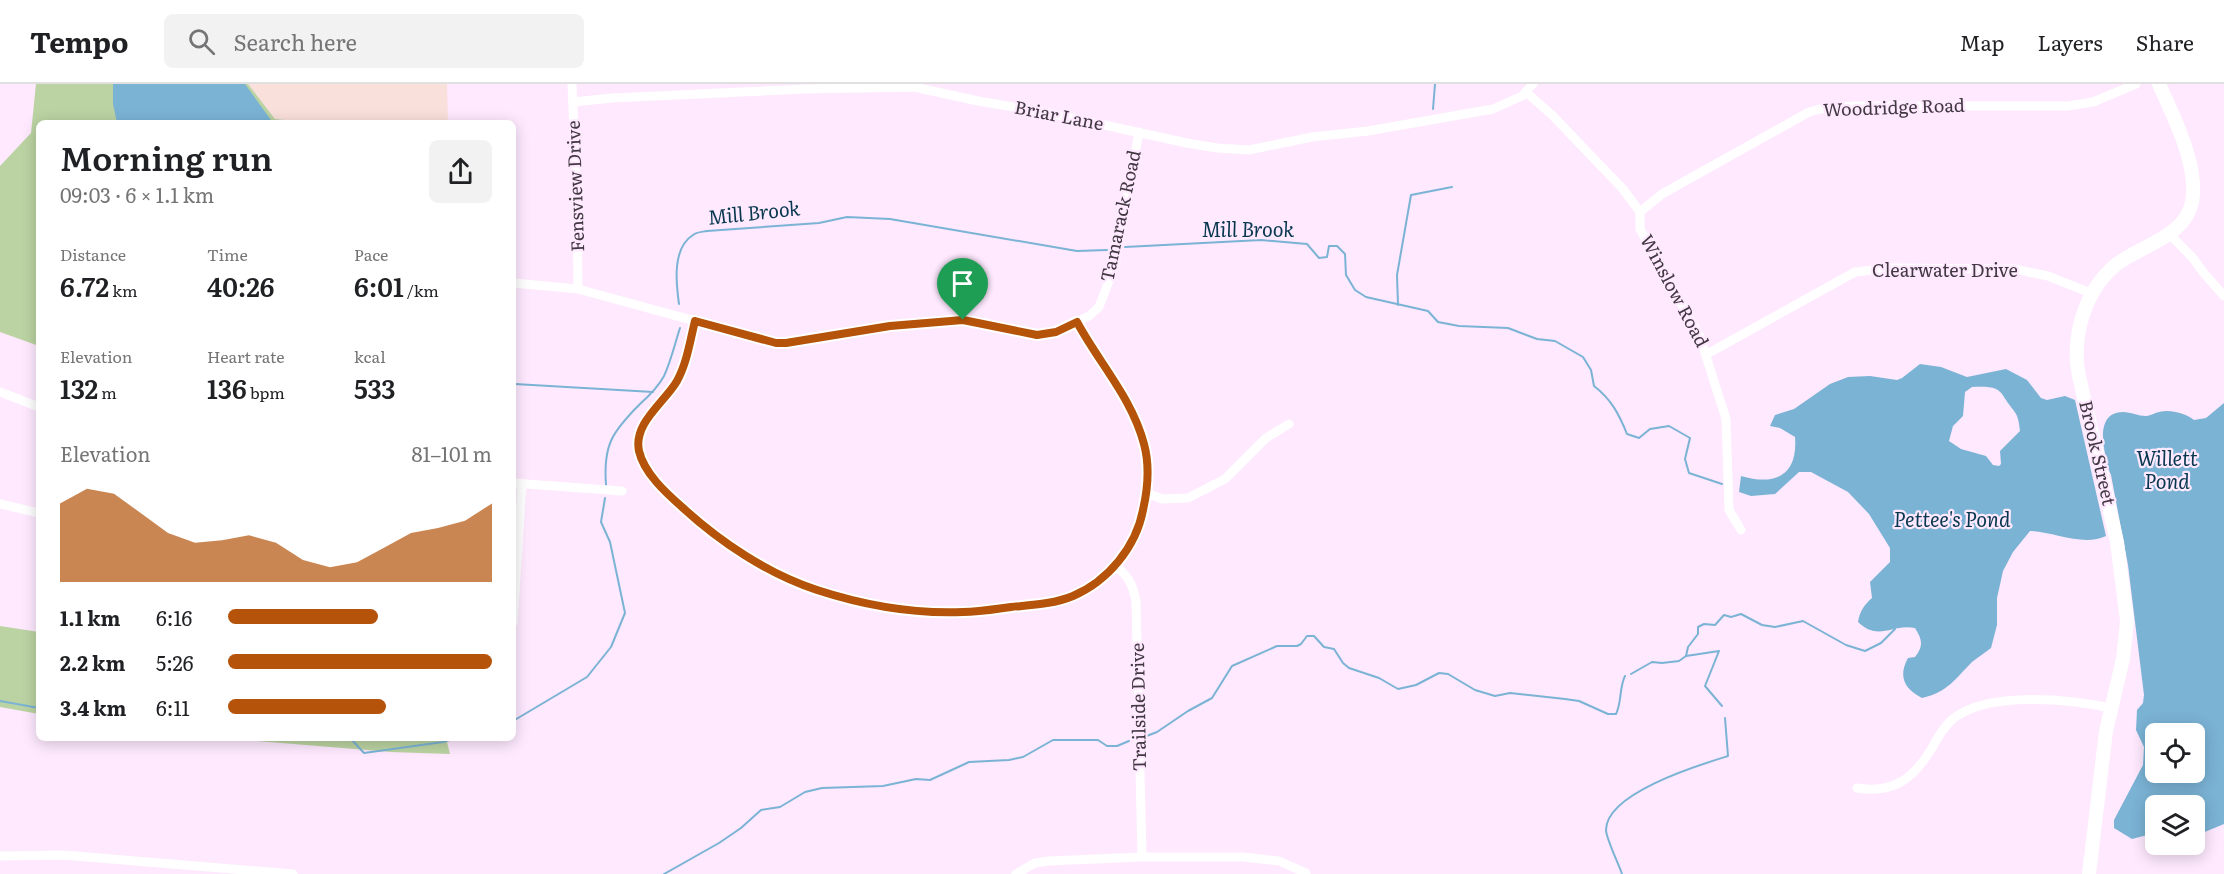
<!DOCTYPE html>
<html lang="en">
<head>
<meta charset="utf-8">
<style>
	body { margin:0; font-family:Literata,serif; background:#f2f2f2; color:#202124; height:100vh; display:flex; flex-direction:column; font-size:22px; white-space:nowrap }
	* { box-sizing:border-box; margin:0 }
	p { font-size:20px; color:#757577 }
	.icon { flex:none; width:33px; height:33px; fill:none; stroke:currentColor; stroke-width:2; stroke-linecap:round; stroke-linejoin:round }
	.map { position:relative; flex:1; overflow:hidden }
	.drawer { position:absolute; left:36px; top:36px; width:480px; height:621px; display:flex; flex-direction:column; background:#fff; border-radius:9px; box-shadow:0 3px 15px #0003 }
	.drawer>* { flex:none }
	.buttons { position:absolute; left:2145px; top:639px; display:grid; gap:12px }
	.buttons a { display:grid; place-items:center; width:60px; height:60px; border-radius:9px; background:#fff; box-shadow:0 3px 15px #0003; font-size:30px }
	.pin { position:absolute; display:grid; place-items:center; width:51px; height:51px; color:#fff; margin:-62px -26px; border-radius:50% 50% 50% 0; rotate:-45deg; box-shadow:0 0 6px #0007 }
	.pin .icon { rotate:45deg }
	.round { display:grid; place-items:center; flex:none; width:63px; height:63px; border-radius:9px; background:#f2f2f2 }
	.summary { display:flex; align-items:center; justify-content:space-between; height:102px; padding:0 24px }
	h1 { font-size:33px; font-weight:600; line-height:45px }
	.metrics { display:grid; grid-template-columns:repeat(3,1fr); gap:9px; height:102px; padding:6px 24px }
	.metrics div { display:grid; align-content:center }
	.metrics b { font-size:26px; font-weight:600 }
	.metrics small { font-size:16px; font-weight:400 }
	.metrics p { font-size:16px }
	.chart { height:168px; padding:12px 24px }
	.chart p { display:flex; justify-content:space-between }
	.chart svg { width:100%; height:108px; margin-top:6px; fill:#b45309; opacity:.7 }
	ul { padding:0 24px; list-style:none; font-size:20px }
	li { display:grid; grid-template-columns:96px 72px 1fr; align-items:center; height:45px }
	li i { height:15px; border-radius:8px; background:#b45309 }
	header { display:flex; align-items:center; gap:36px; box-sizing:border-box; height:84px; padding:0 30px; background:#fff; border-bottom:2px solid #e0e0e0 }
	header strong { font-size:28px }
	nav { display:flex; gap:33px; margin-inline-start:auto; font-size:21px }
	.search { width:420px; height:54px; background:#f2f2f2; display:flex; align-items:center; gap:15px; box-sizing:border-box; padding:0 21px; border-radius:9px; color:#757577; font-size:22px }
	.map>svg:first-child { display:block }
</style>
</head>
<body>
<header>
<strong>Tempo</strong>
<div class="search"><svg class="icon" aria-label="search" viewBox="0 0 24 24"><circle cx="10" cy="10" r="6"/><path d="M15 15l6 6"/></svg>Search here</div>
<nav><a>Map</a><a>Layers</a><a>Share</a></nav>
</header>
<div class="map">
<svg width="2224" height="790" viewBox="0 0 2224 790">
	<rect width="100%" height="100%" fill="#fee9fe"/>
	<path fill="#fae0db" d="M248 0H447L448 39H316L275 35Z"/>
	<g fill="#bbd3a2">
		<path d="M36 0H248L275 35 316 39H39V262L0 248V82L31 49Z"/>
		<path d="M0 542 39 548V630L0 623Z"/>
		<path d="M220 654H446L450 670 391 668Z"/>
	</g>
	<g fill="#7bb3d5" fill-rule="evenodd">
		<path d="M113 0H245L271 36 269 39H117L113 20Z"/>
		<path d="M1920 280 1941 283 1967 293 2006 285 2027 296 2041 314 2047 316 2065 312 2075 316 2106 452C2084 463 2054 448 2030 447L2013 468 2003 487 1997 514V541L1991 564C1985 569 1978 573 1972 578 1955 595 1948 608 1922 614 1904 605 1898 592 1908 574L1915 573C1924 562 1922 555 1915 544 1892 539 1879 558 1858 538 1860 527 1864 521 1872 514L1870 498 1890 478V464L1869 430 1848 408 1811 388H1799L1775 410 1751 412 1739 408 1741 392C1775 402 1798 392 1795 353L1780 344 1770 342 1775 331 1794 325 1830 300 1848 293 1870 292 1897 296 1902 294ZM1972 303C1979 303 1989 302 1996 305 2002 308 2003 312 2006 316 2015 330 2018 327 2020 347L2000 367 2001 380 1999 382 1993 381 1986 372 1961 365 1949 357 1953 342 1963 332 1965 308Z"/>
		<path d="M2224 319V740L2195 752 2194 722H2156L2155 749 2132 755 2114 744V736L2143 681 2144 663 2136 646 2137 626 2143 619 2144 611 2128 481 2111 391 2106 379 2107 377C2102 360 2097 328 2123 328 2131 328 2138 332 2146 332 2150 332 2154 329 2159 328 2170 325 2185 329 2194 336L2206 334ZM2156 650H2194V688H2156Z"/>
	</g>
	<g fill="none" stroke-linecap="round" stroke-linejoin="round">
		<g stroke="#7bb3d5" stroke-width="2">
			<path d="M1433 25 1435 0"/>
			<path d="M1125 163 1261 156 1307 160 1319 174 1327 173 1329 162H1337L1345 170 1346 191 1355 206 1366 213 1428 227 1438 238 1459 242 1508 244 1537 255 1555 257 1583 273 1591 286 1594 302C1611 315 1619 330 1627 350L1639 354 1650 345 1669 342 1690 354 1685 375 1689 389 1722 400"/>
			<path d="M679 220C676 199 672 164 693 151 696 148 702 148 707 147L819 139 847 133 890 135 1077 167 1107 166"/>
			<path d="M1398 221 1397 191 1411 111 1452 103"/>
			<path d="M515 300 653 308"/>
			<path d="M606 401C603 361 612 348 640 320 649 312 658 303 664 292 671 277 675 259 680 244"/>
			<path d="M1686 572 1719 567 1705 602 1722 622"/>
			<path d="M1631 590 1652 578 1662 579 1679 577 1686 572 1688 563 1698 550V543L1704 540 1715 541 1724 531 1731 533 1741 530 1762 541 1775 543 1803 537 1846 561 1865 567 1881 559 1895 545"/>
			<path d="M0 617 39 624"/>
			<path d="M513 637 587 593 611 563 625 529 610 458 601 438 605 414"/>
			<path d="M1144 653 1157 648 1188 627 1212 614 1232 582 1277 562H1297L1301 560 1307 552H1314L1324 563 1334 565 1343 579 1349 584 1379 594 1398 605 1416 601 1439 589 1448 590 1475 606 1495 612 1510 609 1565 615 1579 617 1608 630H1616C1622 618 1619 604 1625 592"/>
			<path d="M326 654 352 656 364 669 443 658 456 654"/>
			<path d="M664 790 719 759 741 744 761 726 780 723 805 708 822 704 883 702 916 695 930 696 969 678 1009 676 1023 673 1053 656H1098L1107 662H1117L1129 657"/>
			<path d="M1622 790C1619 781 1606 754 1606 746 1606 709 1699 681 1728 672L1725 634"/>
		</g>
		<g stroke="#fff" stroke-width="9">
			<path d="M572 0 577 121 578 205"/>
			<path d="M1526 8 1552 31 1623 105 1640 128V145L1700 253 1726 335 1729 426 1741 446"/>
			<path d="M573 18 612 14 806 5 914 3 978 17 1049 29 1187 59 1217 64 1249 66 1312 53 1368 47 1493 25 1522 12 1533 0"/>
			<path d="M1640 128 1662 110 1809 28 1820 25 1855 22H2068L2093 18 2136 0"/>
			<path d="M2169 150 2192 173 2203 188 2224 212"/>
			<path d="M513 199 578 205 776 259H786L890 242 963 236 1037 251 1056 248 1089 232 1099 223 1115 181 1139 48"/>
			<path d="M695 237C690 257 687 279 677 297 665 318 633 339 639 367 644 389 666 409 682 423 720 458 768 490 817 506 863 521 914 530 963 528 979 528 996 525 1011 523 1031 521 1054 520 1073 512 1108 498 1136 463 1143 426 1148 404 1150 382 1144 360 1133 314 1099 279 1077 238"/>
			<path d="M1707 270 1855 188 1891 184 2015 185 2048 192 2093 210"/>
			<path d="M0 308 39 323"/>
			<path d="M513 399 622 407"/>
			<path d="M1147 409 1162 415 1188 414 1225 395 1266 354 1289 340"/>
			<path d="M0 420 39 429"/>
			<path d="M1115 482C1128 491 1133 501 1136 517L1142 773"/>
			<path d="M513 539 522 400"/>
			<path d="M1857 704C1894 710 1914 694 1932 664 1938 653 1944 642 1954 634 1990 607 2069 615 2111 624"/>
			<path d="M0 772 63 771 293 790"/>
			<path d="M1016 790 1035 779 1048 777 1142 773H1243L1279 777 1306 789"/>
		</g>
		<path stroke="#fff" stroke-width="14" d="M2089 790 2106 647 2123 575 2127 537 2117 458 2079 292C2071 253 2085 205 2117 180 2142 161 2185 153 2192 118 2199 81 2173 32 2159 0"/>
	</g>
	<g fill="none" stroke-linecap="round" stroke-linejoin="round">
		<g stroke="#fff" stroke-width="12">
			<path id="route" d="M963 236 1037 251 1056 248 1077 238C1099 279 1132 314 1144 360 1150 382 1148 404 1143 426 1136 463 1108 497 1073 512 1054 520 1031 521 1011 523 996 525 979 528 963 528 914 530 863 521 817 506 768 490 720 458 682 423 666 409 644 389 639 367 633 339 665 318 677 297 687 279 690 257 695 237L776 259H786L890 242Z"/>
		</g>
		<use href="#route" stroke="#b45309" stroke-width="8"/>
	</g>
	<g text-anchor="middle" stroke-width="4.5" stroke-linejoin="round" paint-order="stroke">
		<g font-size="18" fill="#423842" stroke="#fee9fe">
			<text transform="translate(1894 24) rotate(-2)" y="6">Woodridge Road</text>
			<text transform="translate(1059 32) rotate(11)" y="6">Briar Lane</text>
			<text transform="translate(576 102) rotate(-92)" y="6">Fensview Drive</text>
			<text transform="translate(1121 132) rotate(-78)" y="6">Tamarack Road</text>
			<text x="1945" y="193">Clearwater Drive</text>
			<text transform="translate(1674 207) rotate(62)" y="6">Winslow Road</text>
			<text transform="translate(2097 369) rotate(77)" y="6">Brook Street</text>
			<text transform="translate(1139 623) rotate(-91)" y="6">Trailside Drive</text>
		</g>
		<g font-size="20" font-style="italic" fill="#07374f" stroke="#fee9fe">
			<text transform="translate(754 129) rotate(-6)" y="7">Mill Brook</text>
			<text x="1248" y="153">Mill Brook</text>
			<text x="2167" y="382">Willett<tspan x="2167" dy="23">Pond</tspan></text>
			<text x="1952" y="443">Pettee's Pond</text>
		</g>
	</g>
</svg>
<div class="buttons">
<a><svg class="icon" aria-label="locate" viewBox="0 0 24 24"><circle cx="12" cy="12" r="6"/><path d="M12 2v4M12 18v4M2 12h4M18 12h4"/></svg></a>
<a><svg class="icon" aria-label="layers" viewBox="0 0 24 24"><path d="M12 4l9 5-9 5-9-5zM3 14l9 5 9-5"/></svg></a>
</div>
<div class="pin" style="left:963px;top:236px;background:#1e9e55"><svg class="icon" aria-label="arrive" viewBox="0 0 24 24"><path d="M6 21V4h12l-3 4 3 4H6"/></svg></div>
<section class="drawer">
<div class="summary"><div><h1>Morning run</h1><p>09:03 · 6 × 1.1 km</p></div><a class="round"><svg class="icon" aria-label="share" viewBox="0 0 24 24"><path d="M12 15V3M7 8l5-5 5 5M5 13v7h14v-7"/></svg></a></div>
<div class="metrics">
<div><p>Distance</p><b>6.72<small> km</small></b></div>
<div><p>Time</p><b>40:26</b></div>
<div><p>Pace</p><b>6:01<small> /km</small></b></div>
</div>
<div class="metrics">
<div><p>Elevation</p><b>132<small> m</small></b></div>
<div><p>Heart rate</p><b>136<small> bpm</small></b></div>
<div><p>kcal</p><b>533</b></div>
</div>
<div class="chart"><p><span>Elevation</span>81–101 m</p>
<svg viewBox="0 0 160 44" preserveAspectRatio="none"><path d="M0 44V12L10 6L20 8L30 16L40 24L50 28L60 27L70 25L80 28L90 35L100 38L110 36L120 30L130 24L140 22L150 19L160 12V44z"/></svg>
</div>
<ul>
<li><b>1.1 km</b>6:16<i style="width:57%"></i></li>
<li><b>2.2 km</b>5:26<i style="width:100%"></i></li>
<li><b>3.4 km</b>6:11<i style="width:60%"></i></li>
</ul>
</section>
</div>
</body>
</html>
